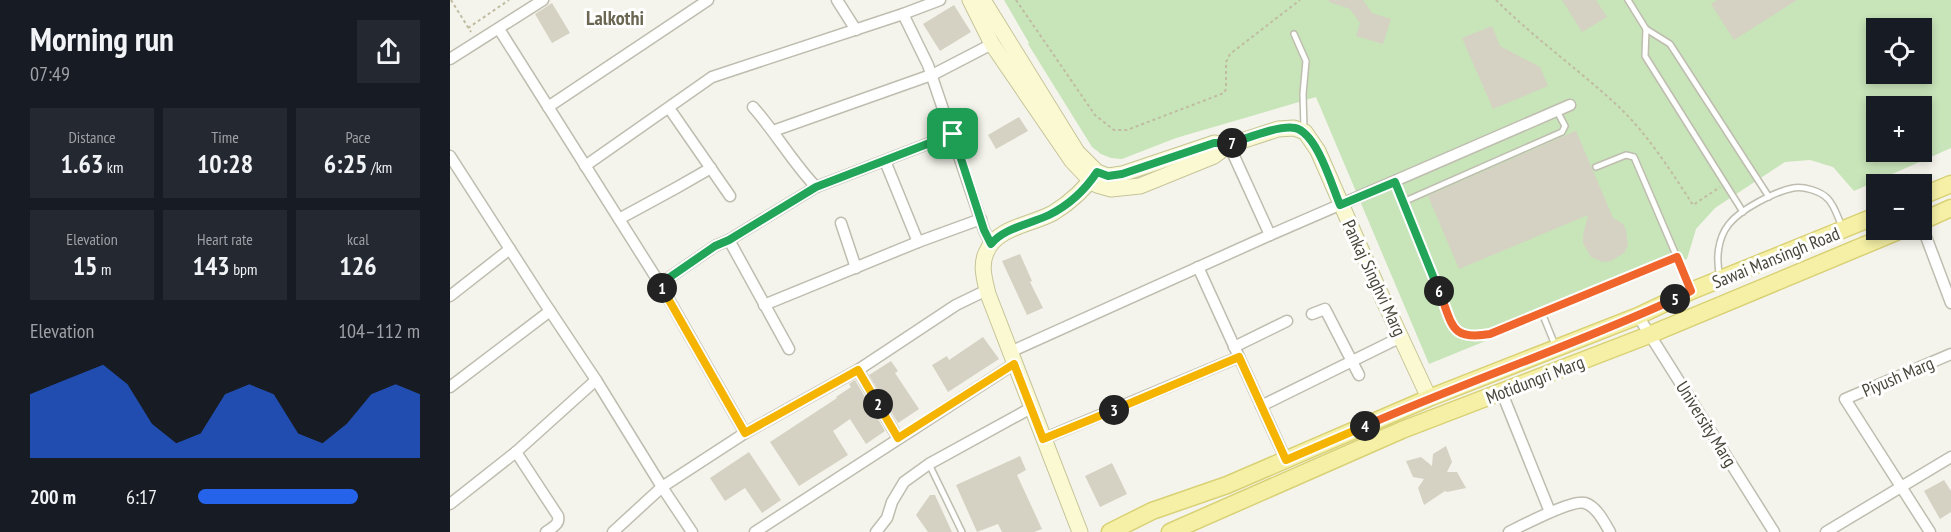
<!DOCTYPE html>
<html lang="en">
<head>
<meta charset="utf-8">
<style>
	body { margin:0; font-family:"PT Sans Narrow",sans-serif; background:#242831; color:#f1f3f6; height:100vh; display:flex; flex-direction:column; font-size:22px; white-space:nowrap }
	* { box-sizing:border-box; margin:0 }
	p { font-size:20px; color:#9ea1a6 }
	.icon { flex:none; width:33px; height:33px; fill:none; stroke:currentColor; stroke-width:2; stroke-linecap:round; stroke-linejoin:round }
	.map { position:relative; flex:1; overflow:hidden }
	.panel { display:flex; flex-direction:column; background:#171b24; width:450px }
	.panel>* { flex:none }
	.buttons { position:absolute; left:1416px; top:18px; display:grid; gap:12px }
	.buttons a { display:grid; place-items:center; width:66px; height:66px; border-radius:0px; background:#171b24; box-shadow:0 3px 9px #0003; font-size:30px }
	.pin { position:absolute; display:grid; place-items:center; width:51px; height:51px; color:#fff; margin:-26px; border-radius:12px; box-shadow:0 3px 9px #0006 }
	.km { position:absolute; width:30px; height:30px; margin:-15px; border-radius:50%; background:#222; color:#fff; font-size:16px; line-height:30px; text-align:center }
	.round { display:grid; place-items:center; flex:none; width:63px; height:63px; border-radius:0px; background:#242831 }
	.head { display:flex; align-items:center; justify-content:space-between; height:102px; padding:0 30px }
	h1 { font-size:33px; font-weight:600; line-height:45px }
	.stats { display:grid; grid-template-columns:repeat(3,1fr); gap:9px; height:102px; padding:6px 30px }
	.stats div { display:grid; align-content:center; border-radius:0px; background:#242831; text-align:center }
	.stats b { font-size:26px; font-weight:600 }
	.stats small { font-size:16px; font-weight:400 }
	.stats p { font-size:16px }
	.chart { height:168px; padding:12px 30px }
	.chart p { display:flex; justify-content:space-between }
	.chart svg { width:100%; height:108px; margin-top:6px; fill:#2563eb; opacity:.7 }
	ul { padding:0 30px; list-style:none; font-size:20px }
	li { display:grid; grid-template-columns:96px 72px 1fr; align-items:center; height:45px }
	li i { height:15px; border-radius:8px; background:#2563eb }
	main { display:flex; flex:1; min-height:0 }
	.map>svg:first-child { display:block }
</style>
</head>
<body>
<main>
<section class="panel">
<div class="head"><div><h1>Morning run</h1><p>07:49</p></div><a class="round"><svg class="icon" aria-label="share" viewBox="0 0 24 24"><path d="M12 15V3M7 8l5-5 5 5M5 13v7h14v-7"/></svg></a></div>
<div class="stats">
<div><p>Distance</p><b>1.63<small> km</small></b></div>
<div><p>Time</p><b>10:28</b></div>
<div><p>Pace</p><b>6:25<small> /km</small></b></div>
</div>
<div class="stats">
<div><p>Elevation</p><b>15<small> m</small></b></div>
<div><p>Heart rate</p><b>143<small> bpm</small></b></div>
<div><p>kcal</p><b>126</b></div>
</div>
<div class="chart"><p><span>Elevation</span>104–112 m</p>
<svg viewBox="0 0 160 44" preserveAspectRatio="none"><path d="M0 44V18L10 14L20 10L30 6L40 14L50 30L60 38L70 34L80 18L90 14L100 18L110 34L120 38L130 30L140 18L150 14L160 18V44z"/></svg>
</div>
<ul>
<li><b>200 m</b>6:17<i style="width:72%"></i></li>
</ul>
</section>
<div class="map">
<svg width="1501" height="532" viewBox="0 0 1501 532">
	<rect width="100%" height="100%" fill="#f5f4ec"/>
	<path fill="#c8e4b9" fill-rule="evenodd" d="M554 0H1501V148L1404 191 1383 167 1360 160 1335 162 1265 208 1246 229 1237 259 979 364 866 97 726 138 672 159 661 158 651 154 642 147 578 44 579 43ZM1426 28H1472V74H1426ZM1426 106H1472V152H1426Z"/>
	<g fill="#d5d2c3">
		<path d="M879 0H913L922 13 941 19 933 44 906 36 910 23 900 9 879 2Z"/>
		<path d="M1112 0H1146L1157 17 1132 32Z"/>
		<path d="M1267 0H1347L1284 40 1261 4Z"/>
		<path d="M102 3 120 33 102 43 85 14Z"/>
		<path d="M504 5 521 32 490 51 473 24Z"/>
		<path d="M1042 26 1050 46 1090 67 1098 86 1043 109 1012 38Z"/>
		<path d="M569 117 578 131 546 149 538 135Z"/>
		<path d="M1126 131 1163 218 1173 224 1176 230 1178 245 1174 253 1161 261 1153 262 1141 257 1133 243V235L1138 215 1009 269 978 196Z"/>
		<path d="M570 254 582 281 580 282 593 308 577 315 552 261Z"/>
		<path d="M533 337 549 359 498 392 482 365 497 356 499 360Z"/>
		<path d="M441 361 448 371 445 373 469 409 448 423 419 375Z"/>
		<path d="M405 380 435 431 416 444 400 419 383 431 398 455 349 486 320 442 387 398 386 397 401 387 399 384Z"/>
		<path d="M996 446 1002 462 997 472H1007L1016 488 997 492 995 491 974 505 968 488 974 479 963 477 956 461 971 457 982 466 983 454Z"/>
		<path d="M299 452 331 500 312 513 295 488 275 501 260 478Z"/>
		<path d="M570 456 576 470 567 475 592 529 584 532H552L548 524 527 532 506 485Z"/>
		<path d="M662 463 677 494 650 507 635 476Z"/>
		<path d="M1494 480 1501 491V512L1490 519 1474 491Z"/>
		<path d="M480 495H485L502 532H478L466 515Z"/>
	</g>
	<g fill="none" stroke-linecap="round" stroke-linejoin="round">
		<g stroke="#bfbdaf" stroke-width="8">
			<g id="lane">
				<path d="M1178 0 1196 29 1220 44 1319 197"/>
				<path d="M1196 29 1195 56 1293 212"/>
				<path d="M844 34 856 61 853 94 854 128"/>
				<path d="M1146 167 1176 155 1184 157 1241 290"/>
				<path d="M945 182 976 262 1005 329C1017 338 1026 336 1040 334L1227 257"/>
				<path d="M953 202 1112 132 1115 126 1107 111"/>
				<path d="M1270 278C1266 260 1267 239 1279 224 1291 209 1324 192 1343 188 1353 186 1371 191 1378 199 1385 206 1388 219 1393 228"/>
				<path d="M1092 313 1105 345"/>
				<path d="M479 464 512 532"/>
			</g>
		</g>
		<g stroke="#bfbdaf" stroke-width="13">
			<g id="street">
				<path d="M387 0 406 30"/>
				<path d="M453 14 478 65 534 230 541 244"/>
				<path d="M49 29 210 284 295 433"/>
				<path d="M0 59 93 0"/>
				<path d="M98 107 258 0"/>
				<path d="M303 107C326 133 343 163 366 187L503 134"/>
				<path d="M219 108 280 196"/>
				<path d="M323 131 484 74 542 44"/>
				<path d="M779 145 820 235"/>
				<path d="M0 156 92 299 146 380 212 487 242 532"/>
				<path d="M435 161 468 242"/>
				<path d="M135 166 262 77 453 14 490 0"/>
				<path d="M169 219 226 188 261 168"/>
				<path d="M391 223 406 268"/>
				<path d="M1472 226 1501 303"/>
				<path d="M279 240 366 187"/>
				<path d="M748 267 836 460"/>
				<path d="M210 284 265 246 279 240 339 349"/>
				<path d="M0 296 60 249"/>
				<path d="M314 305 468 242 531 219"/>
				<path d="M862 314 875 309 909 375"/>
				<path d="M1188 316 1324 532"/>
				<path d="M784 347 837 321"/>
				<path d="M560 352 820 235 1120 105"/>
				<path d="M408 370 448 438"/>
				<path d="M0 387 100 311"/>
				<path d="M1052 393 1100 512"/>
				<path d="M811 406 951 337"/>
				<path d="M593 439 789 357"/>
				<path d="M66 452 108 516C110 524 103 527 96 532"/>
				<path d="M0 504 66 452 146 380"/>
				<path d="M163 532 212 487 295 433 408 370 506 305 537 290"/>
				<path d="M305 532 564 364"/>
				<path d="M426 532 437 518 442 502 454 482 479 464 581 408"/>
				<path d="M1059 532C1073 525 1123 499 1135 503 1147 507 1154 522 1160 532"/>
				<path d="M1376 532 1501 457"/>
				<path d="M1480 532 1395 399 1501 354"/>
			</g>
		</g>
		<g stroke="#c6c499" stroke-width="17">
			<g id="secondary">
				<path d="M520 0 542 44 622 161 641 181 647 185 661 189 690 186 764 156 779 145 828 129 844 128 855 132 868 151 927 286 979 398"/>
				<path d="M533 0 627 152 647 172 658 176 672 174 764 143 779 145"/>
				<path d="M630 532 538 294C535 281 530 266 536 253 546 227 581 225 603 213 621 202 635 189 647 172"/>
			</g>
		</g>
		<g stroke="#d9d176" stroke-width="19">
			<g id="primary">
				<path d="M1472 196 1501 184"/>
				<path d="M1472 221 1501 208"/>
				<path d="M660 532 702 511 777 485 979 398 1188 316 1241 291 1426 216"/>
				<path d="M720 532 952 430 1199 335 1451 230"/>
			</g>
		</g>
		<g stroke="#c0bca2" stroke-width="2" stroke-dasharray="3 3" stroke-linecap="butt">
			<path d="M1 0 21 32"/>
			<path d="M566 0 645 115 664 130H677L774 93 776 89V62L780 54 850 0"/>
			<path d="M1046 0C1085 39 1131 71 1171 109 1198 135 1223 174 1243 205L1270 187"/>
			<path d="M18 28 59 0"/>
		</g>
		<use href="#lane" stroke="#fff" stroke-width="5"/>
		<use href="#street" stroke="#fff" stroke-width="10"/>
		<use href="#secondary" stroke="#faf9d1" stroke-width="15"/>
		<use href="#primary" stroke="#f5f0a5" stroke-width="16"/>
	</g>
	<g fill="none" stroke-linecap="round" stroke-linejoin="round">
		<g stroke="#fff" stroke-width="12">
			<path id="split-1" d="M212 288 210 284 265 246 279 240 366 187 503 134"/>
		</g>
		<g stroke="#fff" stroke-width="12">
			<path id="split-2" d="M212 288 295 433 408 370 428 404"/>
		</g>
		<g stroke="#fff" stroke-width="12">
			<path id="split-3" d="M428 404 448 438 564 364 593 439 664 410"/>
		</g>
		<g stroke="#fff" stroke-width="12">
			<path id="split-4" d="M664 410 789 357 836 460 915 426"/>
		</g>
		<g stroke="#fff" stroke-width="12">
			<path id="split-5" d="M915 426C1018 381 1124 345 1225 299"/>
		</g>
		<g stroke="#fff" stroke-width="12">
			<path id="split-6" d="M989 291C1003 324 999 341 1040 334L1227 257 1241 291 1225 299"/>
		</g>
		<g stroke="#fff" stroke-width="12">
			<path id="split-7" d="M782 143C798 138 829 125 845 128 867 133 882 186 890 205L945 182 989 291"/>
		</g>
		<g stroke="#fff" stroke-width="12">
			<path id="split-8" d="M503 134 534 230 541 244C554 228 580 224 599 215 619 205 635 190 647 172L658 176 672 174 764 143H782"/>
		</g>
		<use href="#split-1" stroke="#22a559" stroke-width="8"/>
		<use href="#split-2" stroke="#f5b400" stroke-width="8"/>
		<use href="#split-3" stroke="#f5b400" stroke-width="8"/>
		<use href="#split-4" stroke="#f5b400" stroke-width="8"/>
		<use href="#split-5" stroke="#f0652b" stroke-width="8"/>
		<use href="#split-6" stroke="#f0652b" stroke-width="8"/>
		<use href="#split-7" stroke="#22a559" stroke-width="8"/>
		<use href="#split-8" stroke="#22a559" stroke-width="8"/>
	</g>
	<g text-anchor="middle" stroke-width="6" stroke-linejoin="round" paint-order="stroke">
		<g font-size="18" fill="#48463a" stroke="#fff">
			<text transform="translate(1326 258) rotate(-22)" y="6">Sawai Mansingh Road</text>
			<text transform="translate(924 278) rotate(65)" y="6">Pankaj Singhvi Marg</text>
			<text transform="translate(1448 377) rotate(-23)" y="6">Piyush Marg</text>
			<text transform="translate(1085 380) rotate(-21)" y="6">Motidungri Marg</text>
			<text transform="translate(1256 424) rotate(58)" y="6">University Marg</text>
		</g>
		<g font-size="20" font-weight="bold" fill="#6a6652" stroke="#fff">
			<text x="165" y="25">Lalkothi</text>
		</g>
	</g>
</svg>
<div class="buttons">
<a><svg class="icon" aria-label="locate" viewBox="0 0 24 24"><circle cx="12" cy="12" r="6"/><path d="M12 2v4M12 18v4M2 12h4M18 12h4"/></svg></a>
<a>+</a>
<a>−</a>
</div>
<div class="pin" style="left:503px;top:134px;background:#1e9e55"><svg class="icon" aria-label="arrive" viewBox="0 0 24 24"><path d="M6 21V4h12l-3 4 3 4H6"/></svg></div>
<b class="km" style="left:212px;top:288px">1</b>
<b class="km" style="left:428px;top:404px">2</b>
<b class="km" style="left:664px;top:410px">3</b>
<b class="km" style="left:915px;top:426px">4</b>
<b class="km" style="left:1225px;top:299px">5</b>
<b class="km" style="left:989px;top:291px">6</b>
<b class="km" style="left:782px;top:143px">7</b>
</div>
</main>
</body>
</html>
